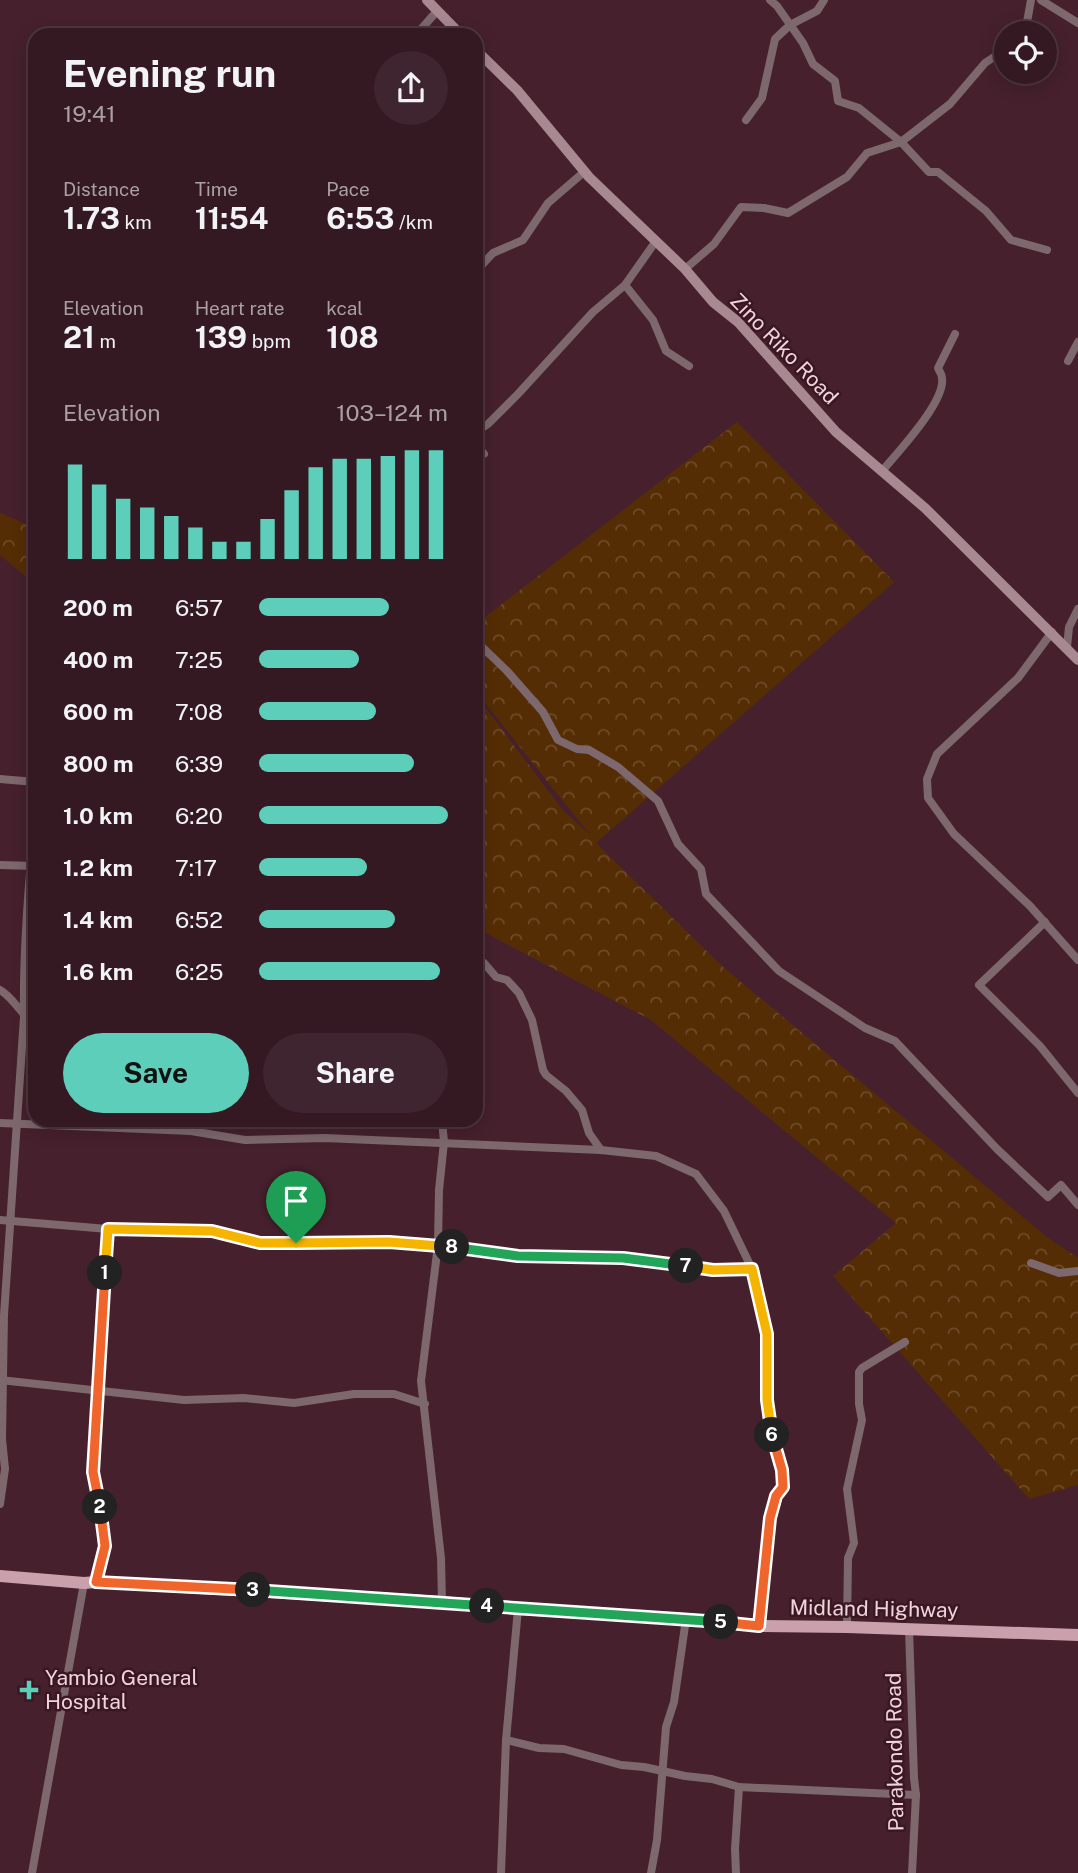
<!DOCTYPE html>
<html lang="en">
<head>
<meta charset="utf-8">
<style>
	body { margin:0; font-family:"Public Sans",sans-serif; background:#3f252f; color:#f1f3f6; height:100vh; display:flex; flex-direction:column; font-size:26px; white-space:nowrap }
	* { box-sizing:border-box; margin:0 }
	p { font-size:23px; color:#a9a0a5 }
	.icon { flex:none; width:38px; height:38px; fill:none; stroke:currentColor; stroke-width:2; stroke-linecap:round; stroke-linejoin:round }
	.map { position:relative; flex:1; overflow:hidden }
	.drawer { position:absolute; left:28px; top:28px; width:455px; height:1099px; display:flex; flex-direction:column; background:#341822; border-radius:21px; box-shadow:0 4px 18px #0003,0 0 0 2px #4e3740 }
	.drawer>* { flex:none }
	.buttons { position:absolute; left:994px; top:21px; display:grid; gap:14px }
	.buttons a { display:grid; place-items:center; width:63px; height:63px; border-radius:50%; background:#341822; box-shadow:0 4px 18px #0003,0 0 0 2px #4e3740; font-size:35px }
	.pin { position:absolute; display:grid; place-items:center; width:60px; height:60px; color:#fff; margin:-72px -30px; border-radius:50% 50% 50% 0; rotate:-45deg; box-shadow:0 0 7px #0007 }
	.pin .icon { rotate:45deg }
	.km { position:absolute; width:35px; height:35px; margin:-18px; border-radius:50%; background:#222; color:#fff; font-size:19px; line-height:35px; text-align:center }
	.round { display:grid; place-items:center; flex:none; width:74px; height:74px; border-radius:37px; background:#3f252f }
	.summary { display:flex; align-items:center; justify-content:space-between; height:119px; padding:0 35px }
	h1 { font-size:38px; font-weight:700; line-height:52px }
	.metrics { display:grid; grid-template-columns:repeat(3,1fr); gap:10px; height:119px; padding:7px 35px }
	.metrics div { display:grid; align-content:center }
	.metrics b { font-size:30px; font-weight:700 }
	.metrics small { font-size:19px; font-weight:400 }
	.metrics p { font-size:19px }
	.chart { height:196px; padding:14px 35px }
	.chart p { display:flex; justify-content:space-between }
	.chart svg { width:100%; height:126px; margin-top:7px; stroke:#5dceb9; stroke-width:6 }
	.cta { display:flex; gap:14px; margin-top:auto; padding:14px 35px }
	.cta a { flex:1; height:80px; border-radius:42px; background:#5dceb9; color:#111; font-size:28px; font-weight:700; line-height:80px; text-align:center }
	.cta a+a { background:#3f252f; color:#f1f3f6 }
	ul { padding:0 35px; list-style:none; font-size:23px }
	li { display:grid; grid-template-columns:112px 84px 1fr; align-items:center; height:52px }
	li i { height:18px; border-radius:9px; background:#5dceb9 }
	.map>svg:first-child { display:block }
</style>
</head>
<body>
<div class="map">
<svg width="1078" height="1873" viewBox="0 0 1078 1873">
	<defs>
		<pattern id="forest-crowns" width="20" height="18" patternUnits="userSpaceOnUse" patternTransform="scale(1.75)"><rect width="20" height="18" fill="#552d04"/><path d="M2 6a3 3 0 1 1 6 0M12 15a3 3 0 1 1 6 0" fill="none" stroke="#6e4b28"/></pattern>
	</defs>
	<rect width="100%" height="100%" fill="#46202d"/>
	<g fill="url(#forest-crowns)">
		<path d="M737 422 894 582 596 843 723 967 1048 1238 1078 1258V1485L1029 1499 833 1276 896 1223 651 1020 476 928V695L562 809 591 836 476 692V624Z"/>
		<path d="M0 513 35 528V584L0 555Z"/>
	</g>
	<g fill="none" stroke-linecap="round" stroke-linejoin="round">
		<g stroke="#7c686d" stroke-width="8">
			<path d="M770 0 777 6 803 43 813 64 835 81 838 101 859 108 901 142 929 172H938L986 211 1011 240 1047 250"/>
			<path d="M1041 0 1078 23"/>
			<path d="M1025 33 1031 0"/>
			<path d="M416 35 437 11"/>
			<path d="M746 120 762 98 775 39 790 25 817 11 824 0"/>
			<path d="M685 269 714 244 741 207 764 208 788 213 847 177 867 153 901 142 950 104 985 63 1006 49"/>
			<path d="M476 271 493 253 523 240 548 203 584 172"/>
			<path d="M625 285 653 320 666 351 689 366"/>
			<path d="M1068 361 1078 342"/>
			<path d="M476 432 488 424 518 394 593 312 625 285 656 241"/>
			<path d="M476 444 484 454"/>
			<path d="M883 470C898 452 946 401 942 378 942 374 939 371 938 368L955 334"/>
			<path d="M1052 632 1018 678 937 754 927 779 928 798 954 834 1030 906 1078 960"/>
			<path d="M476 641 507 671 543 712 558 740 577 749 589 750 618 767 658 801 678 844 701 869 706 894 779 971 865 1028 895 1041 997 1149 1048 1197 1061 1185 1078 1205"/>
			<path d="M1067 647 1069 627 1078 609"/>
			<path d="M0 779 35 782"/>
			<path d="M0 865 35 866"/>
			<path d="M1045 922 979 985 1040 1046 1078 1093"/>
			<path d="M476 963H484L496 977 507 980 519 993 532 1020 543 1070 546 1075 566 1091 582 1110 589 1133 601 1150"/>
			<path d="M0 990C14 998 21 1015 35 1024"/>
			<path d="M442 1120 444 1142 439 1190 438 1245 421 1381 441 1558 442 1602"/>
			<path d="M0 1123 191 1131 245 1140 325 1138 601 1150 656 1156 696 1174 724 1211 752 1269 767 1333 768 1419 782 1470 783 1487 776 1496 770 1518 759 1626"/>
			<path d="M191 1131 194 1120"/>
			<path d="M0 1220 108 1229 212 1231 260 1243 389 1242 438 1245 518 1256 623 1258 713 1270 752 1269"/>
			<path d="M1031 1263 1059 1273 1078 1271"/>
			<path d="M0 1380 184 1400 244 1398 294 1403 354 1394H394L425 1404"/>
			<path d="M0 1504 5 1469 2 1439 4 1315 24 1017C23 952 28 887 35 822"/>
			<path d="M96 1582 105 1546 99 1497 93 1472 108 1229"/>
			<path d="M847 1627 848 1558 854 1543 847 1489 862 1420 859 1404V1372L862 1368 905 1342"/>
			<path d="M909 1629 914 1778 916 1795 912 1873"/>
			<path d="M506 1740 539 1748 564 1749 621 1765 644 1767 685 1776 712 1779 739 1787 916 1795"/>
			<path d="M32 1873 84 1583"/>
			<path d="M501 1873 506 1740 518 1609"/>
			<path d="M651 1873 657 1840 666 1727 674 1702 686 1619"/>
			<path d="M736 1873 735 1849 739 1787"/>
		</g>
		<g stroke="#a88891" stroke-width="10">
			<path d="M427 0 461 35"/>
			<path d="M476 50 517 90 589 177 685 269 713 302 738 322 836 432 925 508 1078 660"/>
		</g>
		<path stroke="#c9a0ac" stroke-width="12" d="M0 1576 84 1583 96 1582 442 1602 518 1609 686 1619 759 1626 847 1627 1078 1635"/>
	</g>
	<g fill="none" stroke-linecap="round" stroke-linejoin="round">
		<g stroke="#fff" stroke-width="14">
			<path id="split-1" d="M105 1273 108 1229 212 1231 260 1243H296"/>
		</g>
		<g stroke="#fff" stroke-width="14">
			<path id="split-2" d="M100 1507 93 1472 105 1273"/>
		</g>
		<g stroke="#fff" stroke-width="14">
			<path id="split-3" d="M100 1507 105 1546 96 1582 253 1590"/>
		</g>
		<g stroke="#fff" stroke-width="14">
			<path id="split-4" d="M253 1590 487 1606"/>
		</g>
		<g stroke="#fff" stroke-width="14">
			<path id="split-5" d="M487 1606 721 1622"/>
		</g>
		<g stroke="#fff" stroke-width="14">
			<path id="split-6" d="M721 1622 759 1626 770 1518 776 1496 783 1487 782 1470 772 1435"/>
		</g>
		<g stroke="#fff" stroke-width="14">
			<path id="split-7" d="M686 1266 713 1270 752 1269 767 1334V1400L772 1435"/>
		</g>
		<g stroke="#fff" stroke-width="14">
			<path id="split-8" d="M452 1247 518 1256 623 1258 686 1266"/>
		</g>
		<g stroke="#fff" stroke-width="14">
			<path id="split-9" d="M296 1243 389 1242 452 1247"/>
		</g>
		<use href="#split-1" stroke="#f5b400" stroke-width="9"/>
		<use href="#split-2" stroke="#f0652b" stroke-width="9"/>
		<use href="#split-3" stroke="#f0652b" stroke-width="9"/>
		<use href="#split-4" stroke="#22a559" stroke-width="9"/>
		<use href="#split-5" stroke="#22a559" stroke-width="9"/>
		<use href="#split-6" stroke="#f0652b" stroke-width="9"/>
		<use href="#split-7" stroke="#f5b400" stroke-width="9"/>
		<use href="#split-8" stroke="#22a559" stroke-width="9"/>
		<use href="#split-9" stroke="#f5b400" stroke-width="9"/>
	</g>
	<path fill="#5dceb9" stroke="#3b1623" stroke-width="2.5" d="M25.5 1679.5h7v7h7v7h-7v7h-7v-7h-7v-7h7z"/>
	<g text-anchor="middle" stroke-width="5" stroke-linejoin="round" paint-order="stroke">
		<g font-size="21" fill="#eed4db" stroke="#3b1623">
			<text transform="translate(784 349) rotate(46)" y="7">Zino Riko Road</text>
			<text transform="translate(874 1609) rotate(1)" y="7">Midland Highway</text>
			<text transform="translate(895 1752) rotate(-91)" y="7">Parakondo Road</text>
		</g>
		<g font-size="21" fill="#eed4db" stroke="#3b1623" text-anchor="start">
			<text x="45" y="1685">Yambio General<tspan x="45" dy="24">Hospital</tspan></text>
		</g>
	</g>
</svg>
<div class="buttons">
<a><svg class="icon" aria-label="locate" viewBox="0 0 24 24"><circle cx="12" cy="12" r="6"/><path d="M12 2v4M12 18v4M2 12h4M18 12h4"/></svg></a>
</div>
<div class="pin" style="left:296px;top:1243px;background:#1e9e55"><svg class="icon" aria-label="arrive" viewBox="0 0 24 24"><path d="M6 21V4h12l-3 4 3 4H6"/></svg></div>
<b class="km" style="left:105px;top:1273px">1</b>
<b class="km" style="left:100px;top:1507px">2</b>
<b class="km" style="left:253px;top:1590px">3</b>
<b class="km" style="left:487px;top:1606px">4</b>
<b class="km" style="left:721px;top:1622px">5</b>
<b class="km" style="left:772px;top:1435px">6</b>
<b class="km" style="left:686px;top:1266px">7</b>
<b class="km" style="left:452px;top:1247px">8</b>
<section class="drawer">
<div class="summary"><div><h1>Evening run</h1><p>19:41</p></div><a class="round"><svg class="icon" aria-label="share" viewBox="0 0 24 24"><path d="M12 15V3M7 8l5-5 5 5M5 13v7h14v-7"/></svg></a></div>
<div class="metrics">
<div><p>Distance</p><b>1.73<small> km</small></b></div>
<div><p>Time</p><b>11:54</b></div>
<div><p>Pace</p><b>6:53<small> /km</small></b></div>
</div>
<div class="metrics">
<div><p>Elevation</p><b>21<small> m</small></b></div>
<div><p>Heart rate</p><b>139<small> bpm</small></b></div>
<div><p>kcal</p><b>108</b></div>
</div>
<div class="chart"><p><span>Elevation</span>103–124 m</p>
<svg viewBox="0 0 160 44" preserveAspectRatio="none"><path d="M5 44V11M15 44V18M25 44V23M35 44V26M45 44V29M55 44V33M65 44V38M75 44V38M85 44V30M95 44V20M105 44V12M115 44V9M125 44V9M135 44V8M145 44V6M155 44V6"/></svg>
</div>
<ul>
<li><b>200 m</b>6:57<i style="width:69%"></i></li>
<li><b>400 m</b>7:25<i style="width:53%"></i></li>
<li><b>600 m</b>7:08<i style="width:62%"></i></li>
<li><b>800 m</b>6:39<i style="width:82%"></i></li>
<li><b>1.0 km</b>6:20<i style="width:100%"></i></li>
<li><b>1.2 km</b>7:17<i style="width:57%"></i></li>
<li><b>1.4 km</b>6:52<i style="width:72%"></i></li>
<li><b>1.6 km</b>6:25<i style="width:96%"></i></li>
</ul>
<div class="cta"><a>Save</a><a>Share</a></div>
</section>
</div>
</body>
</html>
